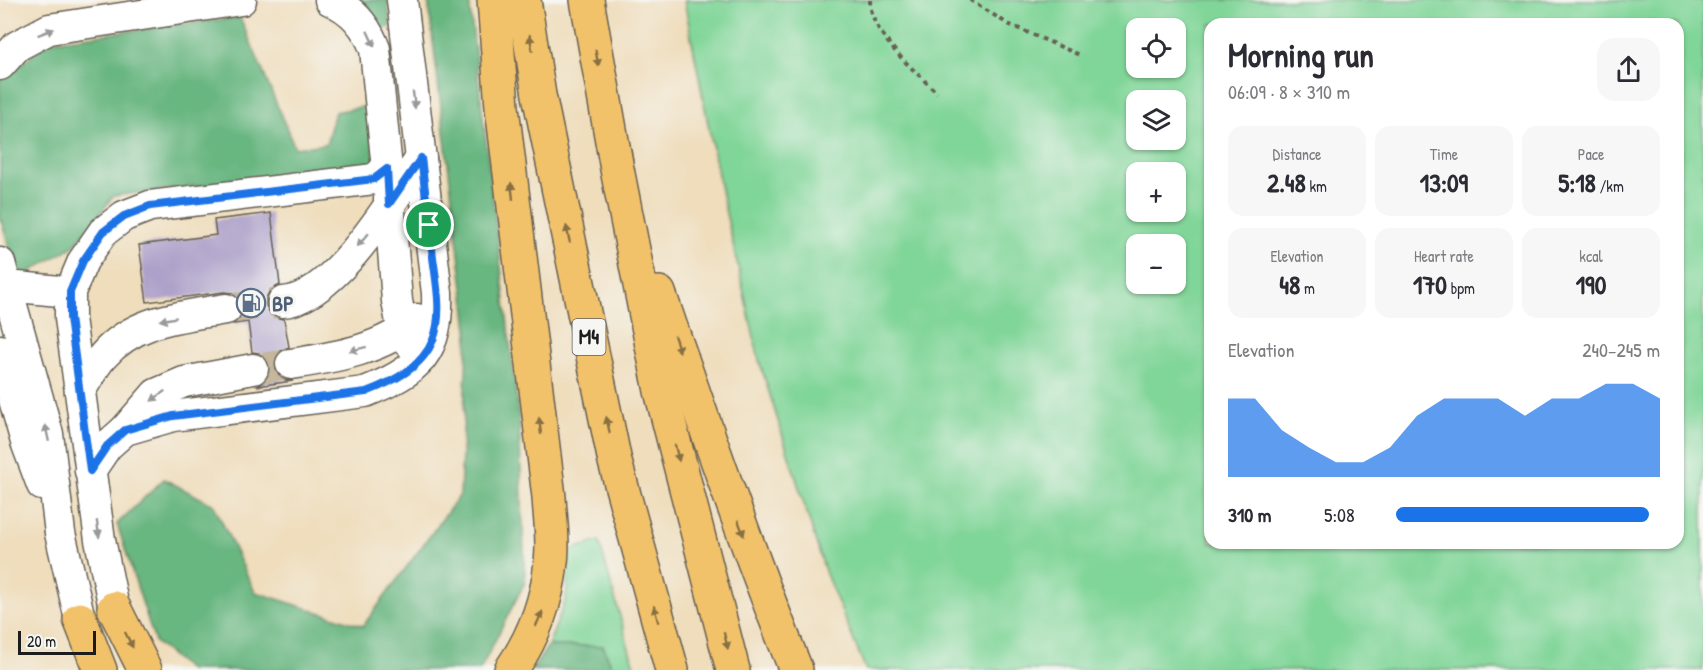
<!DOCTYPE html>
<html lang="en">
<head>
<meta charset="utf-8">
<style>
	body { margin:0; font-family:"Patrick Hand",sans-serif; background:#f7f7f7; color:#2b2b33; height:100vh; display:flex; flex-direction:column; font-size:22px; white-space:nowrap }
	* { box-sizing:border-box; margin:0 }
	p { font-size:20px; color:#7c7c81 }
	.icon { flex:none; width:33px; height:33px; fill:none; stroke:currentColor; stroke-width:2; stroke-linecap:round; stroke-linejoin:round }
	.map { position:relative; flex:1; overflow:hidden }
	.details { position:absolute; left:1204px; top:18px; width:480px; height:531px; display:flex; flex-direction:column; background:#fff; border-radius:18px; box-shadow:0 2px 4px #0004 }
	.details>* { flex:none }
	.controls { position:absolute; left:1126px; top:18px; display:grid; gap:12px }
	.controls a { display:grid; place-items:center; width:60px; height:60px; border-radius:12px; background:#fff; box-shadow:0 2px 4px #0004; font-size:30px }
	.scale { position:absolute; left:18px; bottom:15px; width:78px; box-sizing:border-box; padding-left:6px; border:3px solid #1c1c1c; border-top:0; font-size:16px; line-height:21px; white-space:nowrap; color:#1c1c1c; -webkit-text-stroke:4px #f6f6f2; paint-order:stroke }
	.pin { position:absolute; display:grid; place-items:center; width:51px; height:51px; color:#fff; margin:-26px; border:3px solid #fff; border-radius:50%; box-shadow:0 2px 6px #0007 }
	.round { display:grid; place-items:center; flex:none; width:63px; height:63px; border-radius:18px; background:#f7f7f7 }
	.head { display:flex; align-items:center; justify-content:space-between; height:102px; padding:0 24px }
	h1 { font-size:33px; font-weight:700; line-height:45px }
	.figures { display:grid; grid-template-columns:repeat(3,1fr); gap:9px; height:102px; padding:6px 24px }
	.figures div { display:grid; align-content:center; border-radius:15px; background:#f7f7f7; text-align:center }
	.figures b { font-size:26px; font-weight:700 }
	.figures small { font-size:16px; font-weight:400 }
	.figures p { font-size:16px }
	.chart { height:168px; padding:12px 24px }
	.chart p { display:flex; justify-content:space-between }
	.chart svg { width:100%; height:108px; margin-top:6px; fill:#1a73e8; opacity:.7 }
	ul { padding:0 24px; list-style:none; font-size:20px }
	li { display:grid; grid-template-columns:96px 72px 1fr; align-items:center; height:45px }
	li i { height:15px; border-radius:8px; background:#1a73e8 }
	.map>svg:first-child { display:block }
</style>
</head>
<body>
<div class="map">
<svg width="1703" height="670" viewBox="0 0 1703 670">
	<rect width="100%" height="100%" fill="#f6f6f2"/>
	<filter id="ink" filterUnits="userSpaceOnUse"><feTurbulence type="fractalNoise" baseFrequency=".0167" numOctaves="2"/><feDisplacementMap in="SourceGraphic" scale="12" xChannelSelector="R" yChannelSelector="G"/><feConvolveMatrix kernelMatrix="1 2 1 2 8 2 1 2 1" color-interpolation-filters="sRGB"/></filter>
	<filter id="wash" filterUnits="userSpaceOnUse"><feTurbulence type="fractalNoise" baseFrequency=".008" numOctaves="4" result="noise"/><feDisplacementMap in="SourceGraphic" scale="24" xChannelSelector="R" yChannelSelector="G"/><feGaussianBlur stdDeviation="1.35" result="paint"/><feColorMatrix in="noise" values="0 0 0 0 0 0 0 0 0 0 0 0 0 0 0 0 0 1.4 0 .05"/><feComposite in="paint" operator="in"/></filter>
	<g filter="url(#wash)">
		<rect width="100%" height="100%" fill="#efddbc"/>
		<g fill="#80d598" stroke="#4e785a" stroke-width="1.5" fill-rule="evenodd">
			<path d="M684 0H1703V670H866L826 574 759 360 722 195ZM1210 24H1678V543H1210ZM1137 28H1176V68H1137ZM1137 100H1176V140H1137ZM1137 172H1176V212H1137ZM1137 244H1176V284H1137Z"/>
			<path d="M599 541 635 670H613L603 646H548L566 599 570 550Z"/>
		</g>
		<g fill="#68b680" stroke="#42694e" stroke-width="1.5">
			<path d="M353 0H387L391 27 379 29Z"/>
			<path d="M428 0H469L519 418 525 582 480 670H189L155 642 117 524 164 479 214 505 255 592 363 626 460 495 468 329Z"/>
			<path d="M240 17 295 148 326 144 335 112 368 106 376 169 187 187 114 196 74 246 20 278 0 218V80L51 41Z"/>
			<path d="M548 646H603L613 670H532Z"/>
		</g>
		<g id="blocks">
			<path fill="#ada0c9" d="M271 213 280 285 270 290 266 298V306L271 315 278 318 284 319 289 347 280 351 275 358 274 366 278 375 285 380 293 381 257 386 264 382 269 375 270 365 266 357 259 353 252 352 248 322 234 324 242 315 243 306 239 298 233 293 224 292 147 302 139 245 216 235 214 220Z"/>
		</g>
	</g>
	<g filter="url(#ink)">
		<use href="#blocks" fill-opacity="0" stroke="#666054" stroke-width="1.5"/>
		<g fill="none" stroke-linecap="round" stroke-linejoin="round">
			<g stroke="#c5b69c" stroke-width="30" stroke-dasharray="30 15" stroke-linecap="butt">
				<path d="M226 309 283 302"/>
				<path d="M253 369 291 364"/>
			</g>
			<g stroke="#666054" stroke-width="33">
				<g id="minor">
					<path d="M0 65 17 46 49 29 241 0"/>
					<path d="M389 199 397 301 403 333 421 358"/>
					<path d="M0 263 48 434 60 533 80 619"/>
					<path d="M7 286 70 292"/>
					<path d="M283 302C334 299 394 198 421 158"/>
					<path d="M0 350 26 442 42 485"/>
					<path d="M291 364C335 357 383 350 417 319"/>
					<path d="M80 391C87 380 94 366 103 356 135 319 180 317 226 309"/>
					<path d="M125 430 156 394 184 382 253 369"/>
					<path d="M90 471 107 446 125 430 173 416 365 392C419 371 439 352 437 293L402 0"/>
					<path d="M114 608 100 540 70 318V292L83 261 103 232 124 216 150 206 374 179 387 169 375 49C367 27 352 9 330 0"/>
				</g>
			</g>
			<g stroke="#666054" stroke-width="36">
				<g id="highway">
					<path d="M494 0 502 107 549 497C550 518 554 541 551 562 547 602 534 637 511 670"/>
					<path d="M524 0 539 95 615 462 672 670"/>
					<path d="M587 0 617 169 661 391 733 670"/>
					<path d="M659 293C703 420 746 546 796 670"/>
					<path d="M114 608 145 670"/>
					<path d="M80 619 100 670"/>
				</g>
			</g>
			<g stroke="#666054" stroke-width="4" stroke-dasharray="4.5 4.5" stroke-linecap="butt">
				<path d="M870 0C870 35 914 69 937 93"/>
				<path d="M970 0 1008 24 1082 56"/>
			</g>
			<use href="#minor" stroke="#fff" stroke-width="30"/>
			<use href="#highway" stroke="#f2c26a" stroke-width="33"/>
		</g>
		<defs><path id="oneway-solid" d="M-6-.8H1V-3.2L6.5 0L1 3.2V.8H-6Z" transform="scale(1.5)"/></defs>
		<g fill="#999">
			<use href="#oneway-solid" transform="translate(46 32) rotate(-21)"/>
			<use href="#oneway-solid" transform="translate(371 39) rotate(65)"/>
			<use href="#oneway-solid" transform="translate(414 100) rotate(83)"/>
			<use href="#oneway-solid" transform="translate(363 240) rotate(131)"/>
			<use href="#oneway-solid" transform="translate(168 319) rotate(170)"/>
			<use href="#oneway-solid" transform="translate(358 349) rotate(166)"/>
			<use href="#oneway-solid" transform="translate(158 396) rotate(144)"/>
			<use href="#oneway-solid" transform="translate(47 433) rotate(-102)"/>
			<use href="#oneway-solid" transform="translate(98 529) rotate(82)"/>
		</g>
		<g fill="#876f43">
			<use href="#oneway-solid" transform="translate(531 43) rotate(-99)"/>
			<use href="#oneway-solid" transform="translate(597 58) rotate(80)"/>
			<use href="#oneway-solid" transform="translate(512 191) rotate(-97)"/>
			<use href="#oneway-solid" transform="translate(568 234) rotate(-102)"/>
			<use href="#oneway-solid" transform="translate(677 344) rotate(71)"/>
			<use href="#oneway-solid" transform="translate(608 425) rotate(-102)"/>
			<use href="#oneway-solid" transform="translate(540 426) rotate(-97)"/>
			<use href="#oneway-solid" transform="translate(677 453) rotate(76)"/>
			<use href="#oneway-solid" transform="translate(741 528) rotate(70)"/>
			<use href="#oneway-solid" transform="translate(656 614) rotate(-105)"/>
			<use href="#oneway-solid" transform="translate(539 619) rotate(-66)"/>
			<use href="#oneway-solid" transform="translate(129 640) rotate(63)"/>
			<use href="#oneway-solid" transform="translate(726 641) rotate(76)"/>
		</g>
	</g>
	<g fill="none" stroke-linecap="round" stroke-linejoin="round" filter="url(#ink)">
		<g stroke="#fff" stroke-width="12">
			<path id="route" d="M421 158C425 188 428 219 432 249 435 278 444 312 433 340 422 368 392 382 366 392L173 416 125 430 107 446 90 471 70 318V292L83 261 103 232 124 216 150 206 374 179 387 169 389 204Z"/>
		</g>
		<use href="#route" stroke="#1a73e8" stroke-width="8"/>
	</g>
	<defs>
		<g id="fuel-ring" transform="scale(1.5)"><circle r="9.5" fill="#f6f6f2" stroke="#5c6f8a" stroke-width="1.5"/><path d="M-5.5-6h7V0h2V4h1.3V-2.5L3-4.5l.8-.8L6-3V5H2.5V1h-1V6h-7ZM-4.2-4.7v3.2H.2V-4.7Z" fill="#5c6f8a"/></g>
	</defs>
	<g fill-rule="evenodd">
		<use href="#fuel-ring" x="251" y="303"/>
	</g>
	<g text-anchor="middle" stroke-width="6" stroke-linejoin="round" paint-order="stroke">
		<rect fill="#f6f6f2" stroke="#5d5d5c" stroke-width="1.5" x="572.5" y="319" width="33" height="36" rx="4.5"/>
		<g font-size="21" font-weight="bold" fill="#1c1c1c">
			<text x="589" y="344">M4</text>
		</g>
		<g font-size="22" font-weight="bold" fill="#4e5e75" stroke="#f6f6f2" text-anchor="start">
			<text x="272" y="311">BP</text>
		</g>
	</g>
</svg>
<div class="controls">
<a><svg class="icon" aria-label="locate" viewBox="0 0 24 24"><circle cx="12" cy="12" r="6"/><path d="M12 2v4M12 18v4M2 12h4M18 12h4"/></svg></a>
<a><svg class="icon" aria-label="layers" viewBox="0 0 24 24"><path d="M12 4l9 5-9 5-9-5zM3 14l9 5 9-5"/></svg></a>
<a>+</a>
<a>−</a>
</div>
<div class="scale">20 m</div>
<div class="pin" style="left:429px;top:225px;background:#1e9e55"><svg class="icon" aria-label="arrive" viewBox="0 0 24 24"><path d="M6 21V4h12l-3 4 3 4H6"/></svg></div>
<section class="details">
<div class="head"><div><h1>Morning run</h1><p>06:09 · 8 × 310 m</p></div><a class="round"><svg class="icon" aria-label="share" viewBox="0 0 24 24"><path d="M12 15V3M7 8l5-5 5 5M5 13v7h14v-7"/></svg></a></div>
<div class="figures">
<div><p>Distance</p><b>2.48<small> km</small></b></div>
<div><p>Time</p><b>13:09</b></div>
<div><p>Pace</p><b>5:18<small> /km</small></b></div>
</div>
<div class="figures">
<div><p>Elevation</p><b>48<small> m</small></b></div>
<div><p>Heart rate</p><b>170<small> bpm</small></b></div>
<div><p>kcal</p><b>190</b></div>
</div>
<div class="chart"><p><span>Elevation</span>240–245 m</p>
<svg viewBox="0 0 160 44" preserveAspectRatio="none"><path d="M0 44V12L10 12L20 25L30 32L40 38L50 38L60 32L70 19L80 12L90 12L100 12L110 19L120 12L130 12L140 6L150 6L160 12V44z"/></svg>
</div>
<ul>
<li><b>310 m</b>5:08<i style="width:96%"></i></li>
</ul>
</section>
</div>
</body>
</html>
